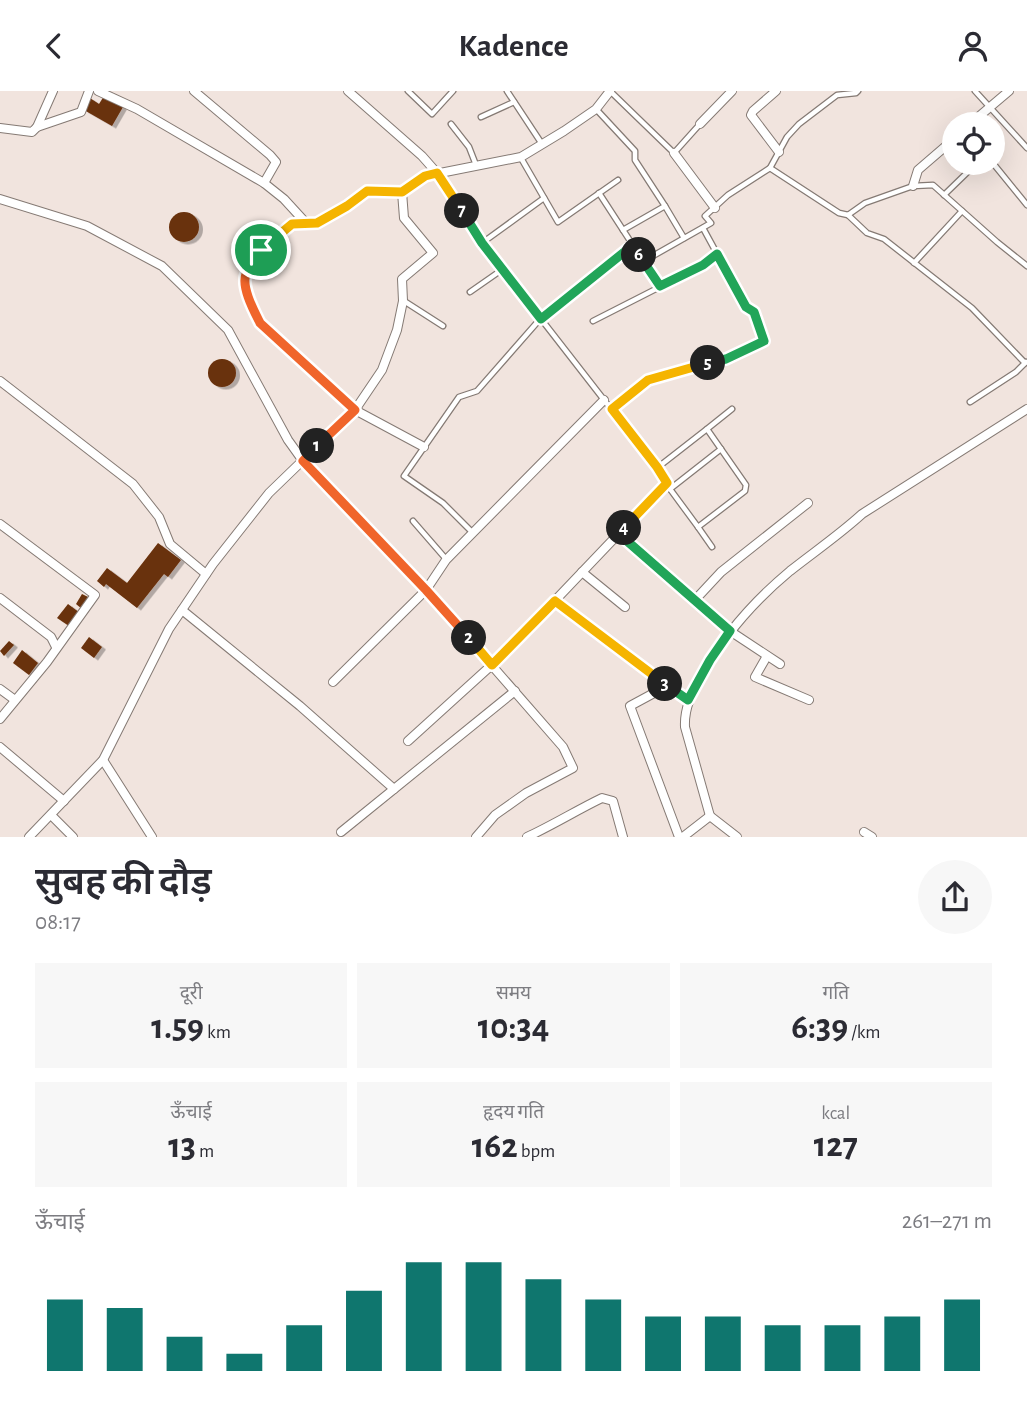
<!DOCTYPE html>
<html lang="hi">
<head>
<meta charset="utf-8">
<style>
	body { margin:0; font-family:"Alegreya Sans","Noto Sans Devanagari",sans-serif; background:#f7f7f7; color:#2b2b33; height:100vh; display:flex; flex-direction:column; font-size:26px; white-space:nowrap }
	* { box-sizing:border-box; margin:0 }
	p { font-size:23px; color:#7c7c81 }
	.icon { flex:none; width:38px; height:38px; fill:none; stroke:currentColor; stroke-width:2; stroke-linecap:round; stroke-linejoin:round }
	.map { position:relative; height:746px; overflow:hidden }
	.side { display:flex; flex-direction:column; background:#fff; flex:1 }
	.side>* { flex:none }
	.buttons { position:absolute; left:942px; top:21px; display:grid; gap:14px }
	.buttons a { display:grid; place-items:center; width:63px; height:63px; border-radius:50%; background:#fff; box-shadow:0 7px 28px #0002; font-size:35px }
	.pin { position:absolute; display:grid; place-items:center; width:60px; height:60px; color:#fff; margin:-30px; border:4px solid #fff; border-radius:50%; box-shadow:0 2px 7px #0007 }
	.km { position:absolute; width:35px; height:35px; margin:-18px; border-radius:50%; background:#222; color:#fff; font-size:19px; line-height:35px; text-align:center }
	.round { display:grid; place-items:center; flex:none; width:74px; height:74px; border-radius:37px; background:#f7f7f7 }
	.head { display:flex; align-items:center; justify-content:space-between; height:119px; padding:0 35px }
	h1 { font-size:38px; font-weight:600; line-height:52px }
	.metrics { display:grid; grid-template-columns:repeat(3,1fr); gap:10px; height:119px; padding:7px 35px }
	.metrics div { display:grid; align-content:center; border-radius:0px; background:#f7f7f7; text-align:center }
	.metrics b { font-size:35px; font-weight:600 }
	.metrics small { font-size:19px; font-weight:400 }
	.metrics p { font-size:19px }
	.chart { height:196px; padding:14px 35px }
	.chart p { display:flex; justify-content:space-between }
	.chart svg { width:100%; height:126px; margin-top:7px; stroke:#0f766e; stroke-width:6 }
	header { display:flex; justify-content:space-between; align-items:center; height:91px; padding:0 35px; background:#fff; font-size:32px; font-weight:600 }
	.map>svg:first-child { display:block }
</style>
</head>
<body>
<header><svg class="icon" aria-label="back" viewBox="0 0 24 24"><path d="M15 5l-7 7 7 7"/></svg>Kadence<svg class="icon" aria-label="person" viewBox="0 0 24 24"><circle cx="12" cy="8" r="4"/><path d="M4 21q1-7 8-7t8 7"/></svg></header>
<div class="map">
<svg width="1027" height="746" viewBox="0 0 1027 746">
	<defs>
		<filter id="shadow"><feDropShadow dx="4" dy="2.5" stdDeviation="0" flood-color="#0004"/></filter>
	</defs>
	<rect width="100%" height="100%" fill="#f1e4de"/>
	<g fill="#693009" filter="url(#shadow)">
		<path d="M104 5 123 16 112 35 84 19 90 7 99 13Z"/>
		<circle cx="184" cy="136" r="15"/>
		<circle cx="222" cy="282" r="14"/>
		<path d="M158 452 181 469 168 486 164 483 137 517 106 493 104 496 97 490 107 477 127 492Z"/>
		<path d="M82 503 90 507 82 518 76 513Z"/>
		<path d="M68 513 80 522 69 535 57 527Z"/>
		<path d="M89 546 102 556 94 567 81 557Z"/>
		<path d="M9 550 14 554 4 565 0 560Z"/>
		<path d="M22 559 38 572 29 584 13 572Z"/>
	</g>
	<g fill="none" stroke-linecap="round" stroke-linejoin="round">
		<g stroke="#857a74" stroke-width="7">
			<g id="lane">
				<path d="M408 0 432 23 453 0"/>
				<path d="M507 0 542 53"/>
				<path d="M975 0 1027 57"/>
				<path d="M611 1 674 62 700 33"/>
				<path d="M596 18 635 60V69L665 115 684 147"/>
				<path d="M481 26 514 11"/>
				<path d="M451 33 469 56 476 74"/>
				<path d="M521 67 558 131 618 89"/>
				<path d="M992 71 1027 114"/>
				<path d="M770 77 839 122 848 124 865 112 913 95 933 94 997 151 1027 175"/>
				<path d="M599 102 660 196"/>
				<path d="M944 104 977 72"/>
				<path d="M544 107 482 152 657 377 670 398 698 436 745 400 746 394 707 338 657 377"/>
				<path d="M848 124 867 142 884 148 972 217 1025 272"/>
				<path d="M623 139 665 115"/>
				<path d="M644 170 711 132 705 125 728 104 770 77 787 46 799 33 837 4 856 2 858 0"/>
				<path d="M914 172 962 120"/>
				<path d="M470 201 503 178"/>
				<path d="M404 210 443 235"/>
				<path d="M593 230 703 174 717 163"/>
				<path d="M970 311 1016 281 1026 271"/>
				<path d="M612 318 648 290 726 268 764 250 754 221 746 216 703 137"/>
				<path d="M707 338 732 318"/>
				<path d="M670 398 721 358"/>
				<path d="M413 430 446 468"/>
				<path d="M698 436 712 456"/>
				<path d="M472 441 443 412 404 385 459 306 477 300 541 227 633 154"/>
			</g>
		</g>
		<g stroke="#857a74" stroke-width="10">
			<g id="street">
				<path d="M98 0 137 18 264 92 284 108 306 132"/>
				<path d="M194 0 270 64 276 71 264 92"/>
				<path d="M348 0 422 65 437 82 482 152"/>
				<path d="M776 0 753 20 751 24 779 61"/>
				<path d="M700 33 732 0"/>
				<path d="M970 33 1009 0"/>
				<path d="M37 36 53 0"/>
				<path d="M0 37 32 41 37 36 81 21 89 0"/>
				<path d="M674 62 715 117"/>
				<path d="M913 95 918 79 954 48"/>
				<path d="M0 108 87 135 162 175 228 239 288 349 303 370 426 499 563 656 573 677 526 702 495 724 476 746"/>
				<path d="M0 290 133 393 159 426 170 453 206 483"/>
				<path d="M424 356 355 319 260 232 251 216 244 190 246 181 261 159 292 133 317 132 347 115 367 100 402 101 425 85 521 66 564 40 596 18 610 0"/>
				<path d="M0 433 95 504 47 571 0 628"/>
				<path d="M619 443 730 540 780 573"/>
				<path d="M582 481 625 516"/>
				<path d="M0 507 51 546 56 556"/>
				<path d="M694 510 721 481 808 412"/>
				<path d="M555 511 667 595"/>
				<path d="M182 519 300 615 394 698"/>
				<path d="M767 565 755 586 809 609"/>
				<path d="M333 591 426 499 446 469 604 309"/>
				<path d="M0 598 15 609"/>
				<path d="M408 650 505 562 667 392"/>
				<path d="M0 656 64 710"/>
				<path d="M103 669 152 746"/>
				<path d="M51 724 73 746"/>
				<path d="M710 725 685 636C684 617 692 602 701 586 723 545 754 510 790 480 814 461 839 444 862 423L1027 318"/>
				<path d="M341 741 515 600"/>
				<path d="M864 741 872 746"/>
				<path d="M29 746 103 669 169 538 213 473 269 402 355 319 382 279 397 239 403 210 402 188 433 162 404 127 402 101"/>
				<path d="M527 746C553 734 577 719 602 707L613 710 623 746"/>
				<path d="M679 746 630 615 667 595 688 609"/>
				<path d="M683 746 710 725 737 746"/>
			</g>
		</g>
		<use href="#lane" stroke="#fff" stroke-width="4.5"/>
		<use href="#street" stroke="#fff" stroke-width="8"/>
	</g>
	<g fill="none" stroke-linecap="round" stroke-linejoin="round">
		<g stroke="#fff" stroke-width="14">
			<path id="split-1" d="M261 159C256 166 249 174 246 183 241 196 254 220 260 232L355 319 317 355"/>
		</g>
		<g stroke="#fff" stroke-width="14">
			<path id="split-2" d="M317 355 303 370 426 499 469 547"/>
		</g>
		<g stroke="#fff" stroke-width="14">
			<path id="split-3" d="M469 547 492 574 555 510 665 593"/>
		</g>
		<g stroke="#fff" stroke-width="14">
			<path id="split-4" d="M624 437 619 443 730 540 710 569 688 609 665 593"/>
		</g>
		<g stroke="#fff" stroke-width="14">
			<path id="split-5" d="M624 437 667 392 657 376 612 318 648 289 708 272"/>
		</g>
		<g stroke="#fff" stroke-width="14">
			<path id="split-6" d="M639 164 660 195 703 174 717 163 746 216 754 221 764 250 726 268 708 272"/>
		</g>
		<g stroke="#fff" stroke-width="14">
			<path id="split-7" d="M462 120 482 152 541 228 633 154 639 164"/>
		</g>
		<g stroke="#fff" stroke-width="14">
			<path id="split-8" d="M261 159 292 133 317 132 347 115 367 100 402 101 425 85 437 82 462 120"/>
		</g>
		<use href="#split-1" stroke="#f0652b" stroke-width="9"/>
		<use href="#split-2" stroke="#f0652b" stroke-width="9"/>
		<use href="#split-3" stroke="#f5b400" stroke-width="9"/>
		<use href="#split-4" stroke="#22a559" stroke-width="9"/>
		<use href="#split-5" stroke="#f5b400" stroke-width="9"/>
		<use href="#split-6" stroke="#22a559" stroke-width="9"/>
		<use href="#split-7" stroke="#22a559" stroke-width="9"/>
		<use href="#split-8" stroke="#f5b400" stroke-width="9"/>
	</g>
</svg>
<div class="buttons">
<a><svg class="icon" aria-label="locate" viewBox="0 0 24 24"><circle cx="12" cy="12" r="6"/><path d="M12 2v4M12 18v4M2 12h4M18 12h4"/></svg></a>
</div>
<div class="pin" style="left:261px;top:159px;background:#1e9e55"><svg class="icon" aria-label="arrive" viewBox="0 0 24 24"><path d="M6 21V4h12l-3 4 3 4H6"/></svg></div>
<b class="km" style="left:317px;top:355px">1</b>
<b class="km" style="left:469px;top:547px">2</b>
<b class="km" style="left:665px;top:593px">3</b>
<b class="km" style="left:624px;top:437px">4</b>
<b class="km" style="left:708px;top:272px">5</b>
<b class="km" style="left:639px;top:164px">6</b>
<b class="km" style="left:462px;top:120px">7</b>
</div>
<section class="side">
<div class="head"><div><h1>सुबह की दौड़</h1><p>08:17</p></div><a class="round"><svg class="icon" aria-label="share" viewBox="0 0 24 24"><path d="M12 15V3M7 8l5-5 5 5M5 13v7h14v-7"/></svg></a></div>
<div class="metrics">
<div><p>दूरी</p><b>1.59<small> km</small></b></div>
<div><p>समय</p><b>10:34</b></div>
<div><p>गति</p><b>6:39<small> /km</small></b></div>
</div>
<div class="metrics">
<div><p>ऊँचाई</p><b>13<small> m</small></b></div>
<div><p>हृदय गति</p><b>162<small> bpm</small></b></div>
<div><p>kcal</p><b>127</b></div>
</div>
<div class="chart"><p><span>ऊँचाई</span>261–271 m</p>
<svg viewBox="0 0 160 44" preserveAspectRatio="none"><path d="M5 44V19M15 44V22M25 44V32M35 44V38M45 44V28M55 44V16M65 44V6M75 44V6M85 44V12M95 44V19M105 44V25M115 44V25M125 44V28M135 44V28M145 44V25M155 44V19"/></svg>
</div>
</section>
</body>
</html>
